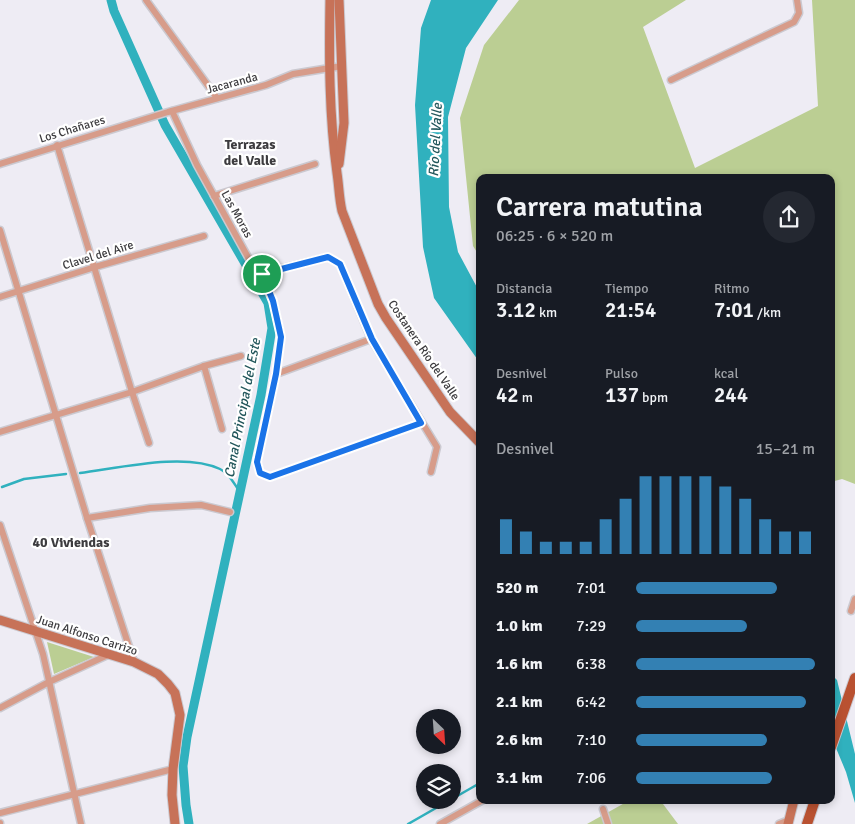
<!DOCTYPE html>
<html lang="es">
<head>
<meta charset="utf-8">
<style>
	body { margin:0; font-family:Signika,sans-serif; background:#242831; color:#f1f3f6; height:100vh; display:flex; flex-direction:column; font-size:19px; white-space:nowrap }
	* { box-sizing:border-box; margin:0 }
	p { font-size:16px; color:#9ea1a6 }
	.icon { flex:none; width:28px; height:28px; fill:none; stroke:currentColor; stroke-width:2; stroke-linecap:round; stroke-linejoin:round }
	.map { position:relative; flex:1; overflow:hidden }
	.details { position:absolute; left:476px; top:174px; width:359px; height:630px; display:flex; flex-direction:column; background:#171b24; border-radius:10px; box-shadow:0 2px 8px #0003 }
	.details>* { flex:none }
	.needle { width:32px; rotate:155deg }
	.tools { position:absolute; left:416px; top:709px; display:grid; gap:10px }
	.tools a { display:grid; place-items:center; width:45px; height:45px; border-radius:50%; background:#171b24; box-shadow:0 2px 8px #0003; font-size:25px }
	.pin { position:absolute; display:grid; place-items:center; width:42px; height:42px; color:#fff; margin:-21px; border:2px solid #fff; border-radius:50%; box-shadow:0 1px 5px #0007 }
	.round { display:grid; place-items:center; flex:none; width:52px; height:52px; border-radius:26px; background:#242831 }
	.summary { display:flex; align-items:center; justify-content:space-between; height:85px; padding:0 20px }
	h1 { font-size:28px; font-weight:600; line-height:38px }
	.figures { display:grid; grid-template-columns:repeat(3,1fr); gap:8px; height:85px; padding:5px 20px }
	.figures div { display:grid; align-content:center }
	.figures b { font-size:21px; font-weight:600 }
	.figures small { font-size:14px; font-weight:400 }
	.figures p { font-size:14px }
	.chart { height:140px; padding:10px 20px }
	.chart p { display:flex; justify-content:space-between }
	.chart svg { width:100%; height:90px; margin-top:5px; stroke:#3380b3; stroke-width:6 }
	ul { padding:0 20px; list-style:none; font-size:16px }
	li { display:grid; grid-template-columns:80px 60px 1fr; align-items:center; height:38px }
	li i { height:12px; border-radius:6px; background:#3380b3 }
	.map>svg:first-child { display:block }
</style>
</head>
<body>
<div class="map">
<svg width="855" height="824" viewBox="0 0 855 824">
	<rect width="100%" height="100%" fill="#eeecf4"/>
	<g fill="#bbce93">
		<path d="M519 0H686L643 27 695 168 818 106 812 0H855V484L842 479 831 482V178H480V257L473 246 460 118 484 45Z"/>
		<path d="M47 642 94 657 54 674Z"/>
		<path d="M630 800H660L678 824H587Z"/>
	</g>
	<g fill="#30b1be">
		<path d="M431 0H498L466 48 448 117 449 207 458 252 480 293V363L434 298 423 247 415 105 421 28Z"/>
		<path d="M831 674 837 680 855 754V803L846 772 831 736Z"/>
	</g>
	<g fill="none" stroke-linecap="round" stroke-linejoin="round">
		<g stroke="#30b1be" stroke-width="2.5">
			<path d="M80 473C119 468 185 452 220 469 230 474 234 484 240 492"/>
			<path d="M2 487 24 479 66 474"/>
			<path d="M452 799 480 783"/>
			<path d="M408 824 450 800"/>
		</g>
		<path stroke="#30b1be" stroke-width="9" d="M111 0 114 11 165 125 268 303 272 328 261 395 187 737 183 766 186 805 189 824"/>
		<g stroke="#cbc9d0" stroke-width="9">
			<g id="street">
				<path d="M146 0 217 98"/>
				<path d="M671 80 794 22 799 13 797 0"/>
				<path d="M172 111 197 165 254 268 262 273 273 301 281 337 276 374 257 462 260 473 270 477 421 423"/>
				<path d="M57 145 132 392 149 443"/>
				<path d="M0 164 168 112 266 85 293 74 342 66"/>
				<path d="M214 196 315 164"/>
				<path d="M0 230 87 518 134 662"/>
				<path d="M262 273 328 257 340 264 371 339 437 447 431 472"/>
				<path d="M0 297 95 267 204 236"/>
				<path d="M204 366 222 429"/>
				<path d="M276 374 371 339"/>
				<path d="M0 432 132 392 204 366 241 356"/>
				<path d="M87 518 150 508 201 505 230 512"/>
				<path d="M0 525 43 654 81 824"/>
				<path d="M851 611 855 599"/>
				<path d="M0 708 49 682 110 654"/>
				<path d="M603 809 608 824"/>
				<path d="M0 813 173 769"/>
				<path d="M0 823V824"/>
				<path d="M440 824 483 800"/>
				<path d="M779 824 789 820"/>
			</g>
		</g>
		<g stroke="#cbc9d0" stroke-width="11">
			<g id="secondary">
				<path d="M330 0C329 58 329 115 337 173 339 186 339 198 342 211L378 304 386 318 450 412 480 443"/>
				<path d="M339 0 344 123 339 164"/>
				<path d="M0 620 134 662 158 674 168 684 175 693 180 715 173 769 172 795 175 824"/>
				<path d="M788 824 794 800"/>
			</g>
		</g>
		<g stroke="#cbc9d0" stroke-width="12">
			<g id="primary">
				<path d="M831 747 855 678"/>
				<path d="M807 824 815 800"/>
			</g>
		</g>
		<use href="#street" stroke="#d79c8a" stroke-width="6"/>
		<use href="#secondary" stroke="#c77258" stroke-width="9"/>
		<use href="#primary" stroke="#b95131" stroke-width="10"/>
	</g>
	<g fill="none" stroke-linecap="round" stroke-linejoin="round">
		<g stroke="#fff" stroke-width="10">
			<path id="route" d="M328 257 340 264 372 339 421 423 270 477 260 473 257 462 276 374 281 337 273 301 262 274Z"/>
		</g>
		<use href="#route" stroke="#1a73e8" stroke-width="6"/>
	</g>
	<g text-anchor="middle" stroke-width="4.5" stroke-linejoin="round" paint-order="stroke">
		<g font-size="12" fill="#3d3c3f" stroke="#fff">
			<text transform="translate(232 83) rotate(-15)" y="4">Jacaranda</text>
			<text transform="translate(72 129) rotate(-17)" y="4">Los Chañares</text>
			<text transform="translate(237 214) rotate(61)" y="4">Las Moras</text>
			<text transform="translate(98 255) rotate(-17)" y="4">Clavel del Aire</text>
			<text transform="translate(424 350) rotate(56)" y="4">Costanera Río del Valle</text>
			<text transform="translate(87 635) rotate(18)" y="4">Juan Alfonso Carrizo</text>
		</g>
		<g font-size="14" font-style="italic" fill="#23575c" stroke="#fff">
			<text transform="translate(435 140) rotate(-87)" y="5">Río del Valle</text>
			<text transform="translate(242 408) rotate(-79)" y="5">Canal Principal del Este</text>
		</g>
		<g font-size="14" font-weight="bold" fill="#3d3c3f" stroke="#fff">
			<text x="250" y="149">Terrazas<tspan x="250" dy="16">del Valle</tspan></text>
			<text x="71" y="547">40 Viviendas</text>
		</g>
	</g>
</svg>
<div class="tools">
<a><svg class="needle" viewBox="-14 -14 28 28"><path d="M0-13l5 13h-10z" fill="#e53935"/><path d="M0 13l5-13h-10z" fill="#9ea1a6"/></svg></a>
<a><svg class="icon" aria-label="layers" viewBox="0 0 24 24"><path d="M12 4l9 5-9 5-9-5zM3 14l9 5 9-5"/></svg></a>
</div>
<div class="pin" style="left:262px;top:274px;background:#1e9e55"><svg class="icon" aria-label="arrive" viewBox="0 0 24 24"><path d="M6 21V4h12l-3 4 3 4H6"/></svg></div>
<section class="details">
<div class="summary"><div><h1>Carrera matutina</h1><p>06:25 · 6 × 520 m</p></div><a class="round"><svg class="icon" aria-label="share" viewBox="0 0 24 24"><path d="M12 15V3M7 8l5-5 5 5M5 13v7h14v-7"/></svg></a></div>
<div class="figures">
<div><p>Distancia</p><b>3.12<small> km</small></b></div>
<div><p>Tiempo</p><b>21:54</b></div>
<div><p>Ritmo</p><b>7:01<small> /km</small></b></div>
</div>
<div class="figures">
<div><p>Desnivel</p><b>42<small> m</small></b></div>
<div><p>Pulso</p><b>137<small> bpm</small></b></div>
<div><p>kcal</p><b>244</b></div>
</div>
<div class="chart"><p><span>Desnivel</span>15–21 m</p>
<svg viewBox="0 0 160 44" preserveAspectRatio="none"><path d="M5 44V27M15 44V33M25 44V38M35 44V38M45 44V38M55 44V27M65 44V17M75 44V6M85 44V6M95 44V6M105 44V6M115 44V11M125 44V17M135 44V27M145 44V33M155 44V33"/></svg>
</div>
<ul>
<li><b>520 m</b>7:01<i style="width:79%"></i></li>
<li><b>1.0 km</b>7:29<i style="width:62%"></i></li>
<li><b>1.6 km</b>6:38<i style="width:100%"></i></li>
<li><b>2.1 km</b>6:42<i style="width:95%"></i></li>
<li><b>2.6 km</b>7:10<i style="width:73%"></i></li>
<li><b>3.1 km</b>7:06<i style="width:76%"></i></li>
</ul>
</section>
</div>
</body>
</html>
